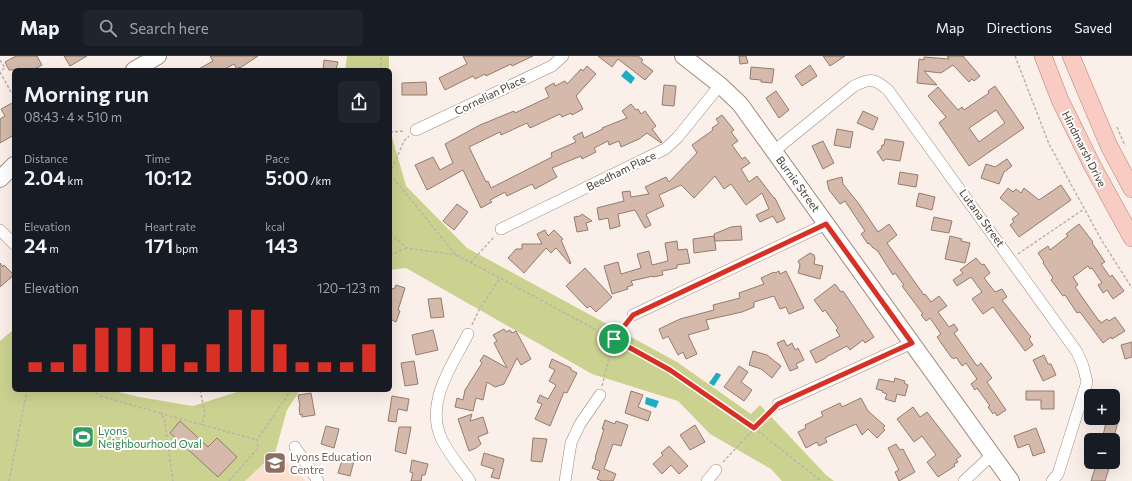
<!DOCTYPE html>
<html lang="en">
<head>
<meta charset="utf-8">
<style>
	body { margin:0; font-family:Commissioner,sans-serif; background:#20242c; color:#f1f3f6; height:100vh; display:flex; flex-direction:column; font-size:15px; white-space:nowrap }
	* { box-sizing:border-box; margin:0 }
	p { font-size:13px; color:#9ea1a6 }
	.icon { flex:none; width:22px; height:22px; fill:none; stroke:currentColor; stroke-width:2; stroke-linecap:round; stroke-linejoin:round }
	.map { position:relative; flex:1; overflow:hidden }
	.drawer { position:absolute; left:12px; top:12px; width:380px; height:324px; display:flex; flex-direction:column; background:#171b24; border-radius:6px; box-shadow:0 4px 16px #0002 }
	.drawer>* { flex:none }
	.tools { position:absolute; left:1084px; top:333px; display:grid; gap:8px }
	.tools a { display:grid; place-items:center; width:36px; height:36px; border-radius:6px; background:#171b24; box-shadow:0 4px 16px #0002; font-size:20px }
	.pin { position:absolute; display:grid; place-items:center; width:34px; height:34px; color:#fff; margin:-17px; border:2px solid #fff; border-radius:50%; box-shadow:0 1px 4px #0007 }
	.round { display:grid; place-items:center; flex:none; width:42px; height:42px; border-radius:6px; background:#20242c }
	.overview { display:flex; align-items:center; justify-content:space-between; height:68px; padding:0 12px }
	h1 { font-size:22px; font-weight:600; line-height:30px }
	.stats { display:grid; grid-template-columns:repeat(3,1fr); gap:6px; height:68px; padding:4px 12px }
	.stats div { display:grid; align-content:center }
	.stats b { font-size:20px; font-weight:600 }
	.stats small { font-size:11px; font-weight:400 }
	.stats p { font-size:11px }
	.chart { height:112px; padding:8px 12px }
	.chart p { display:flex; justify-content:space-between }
	.chart svg { width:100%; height:72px; margin-top:4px; stroke:#d93025; stroke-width:6 }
	header { display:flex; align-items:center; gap:24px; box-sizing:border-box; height:56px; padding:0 20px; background:#171b24; border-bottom:1px solid #363941 }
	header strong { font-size:19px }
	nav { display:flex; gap:22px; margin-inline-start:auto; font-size:14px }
	.search { width:280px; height:36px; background:#20242c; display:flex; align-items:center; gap:10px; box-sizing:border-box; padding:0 14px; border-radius:6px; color:#9ea1a6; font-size:15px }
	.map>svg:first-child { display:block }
</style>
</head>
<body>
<header>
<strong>Map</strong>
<div class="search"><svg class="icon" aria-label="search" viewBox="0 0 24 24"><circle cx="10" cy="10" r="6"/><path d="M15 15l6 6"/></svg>Search here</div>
<nav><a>Map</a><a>Directions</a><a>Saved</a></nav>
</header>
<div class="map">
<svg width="1132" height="425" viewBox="0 0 1132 425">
	<rect width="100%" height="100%" fill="#fbf0e9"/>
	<path fill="#fcdfcf" d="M275 397 301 419 305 425H245Z"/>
	<g fill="#cbd28f">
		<path d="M347 0H389V14H345Z"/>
		<path d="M390 74 406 130 467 192 677 306 751 358 760 349 826 419 834 425H782L771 413 710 378 678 345 592 318 406 212 390 214Z"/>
		<path d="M14 273V334H111L139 341 193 350 243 334H300L287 354 275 397 245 425H0V285Z"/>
	</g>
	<g fill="#1dadc5">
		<path d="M626 14 635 22 631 28 621 20Z"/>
		<path d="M716 317H718L721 319 714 330 709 327Z"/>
		<path d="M646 341 659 345 656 352 645 348Z"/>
	</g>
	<g fill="#d5baab" stroke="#947b6d" fill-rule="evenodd">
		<path d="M16 0H37L42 9 33 14H9L5 6Z"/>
		<path d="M64 0H87L70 10Z"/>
		<path d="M210 0H258L240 12 239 11 237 13 234 8 223 14H197L213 5Z"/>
		<path d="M463 0H533L512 10 511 8 486 20 485 18 475 23 473 20 445 34 439 22 467 8Z"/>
		<path d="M598 0H638L643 4 641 6 653 15 645 24 618 3 612 11Z"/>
		<path d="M739 0H746L748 7 740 8Z"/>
		<path d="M823 0H845L830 10Z"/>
		<path d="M947 0H963L980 20 974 25 972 23 969 26 953 9 941 17 924 15 937 29 917 27 919 3 924 4V1L949 3Z"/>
		<path d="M324 4 338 6 336 14H323Z"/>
		<path d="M810 9 817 20 802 30 795 20Z"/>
		<path d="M587 10 596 18 576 40 583 53 572 59 571 57 562 61 560 58 530 72 527 67 501 79 500 76 469 91 486 126 488 125 491 132 552 101 551 97 576 86 573 81 582 76 584 82 603 73 602 72 627 62 622 55 631 48 636 54 638 53 641 58 645 55 656 70 652 73 662 86 661 87 647 77 639 83 621 91 619 85 609 89 608 85 594 92 596 96 582 103 581 100 552 112 557 121 535 133 532 128 507 140 505 136 490 144 492 146 481 152 463 114 427 134 415 109 433 101 440 114 453 107 445 88 480 69 514 55 515 57 549 41 545 32 554 27 555 30 565 25 567 28 581 13 583 15Z"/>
		<path d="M751 11 774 13 772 27 761 26V24L750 23Z"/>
		<path d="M426 26 427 39H402V27Z"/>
		<path d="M664 29 676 30 674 50 662 49Z"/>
		<path d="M995 30 1024 72 969 110 939 67 946 61 928 40 938 31 958 54 962 51 964 54 989 37 988 35ZM996 54 1005 67 979 86 969 72Z"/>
		<path d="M776 35 789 54 779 62 766 42Z"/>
		<path d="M14 46V79L0 87V63L5 60 1 53Z"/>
		<path d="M863 55 878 62 873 74 857 67Z"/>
		<path d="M722 59 734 74 731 76 738 85 732 89 742 103 745 101 750 107 741 113 749 126 757 120 774 142H775L785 163 777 167 773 160 760 166 756 159 769 153 762 137 746 149 731 128 724 133 715 120 694 142 681 129 659 139 664 150 646 158 651 169 645 172 635 154 618 158 620 170 610 173 608 162 599 164 597 152 624 145 622 136 630 135 631 141 649 138 645 131 666 121 669 126 697 97 692 89 713 74 712 72 719 67 716 63Z"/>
		<path d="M837 73 853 76 850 92 834 89Z"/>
		<path d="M885 83 904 86 900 105 886 103 883 105 877 96 881 93 882 89H884Z"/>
		<path d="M823 85 834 107 823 113 812 90Z"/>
		<path d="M1007 103 1012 110 1004 116 999 128 981 122 986 108 995 111Z"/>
		<path d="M900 116 918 119 916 131 898 128Z"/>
		<path d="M842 121 843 128 859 148 878 176 889 168 897 179 887 187 924 239 925 238 931 246 939 240 947 250 938 256 949 271 954 268 958 274 954 277 977 310 981 307 992 322 987 326 1006 354 997 360 995 356 993 358 988 351 990 350 977 332 975 334 971 328 977 323 966 307 962 310 956 301 954 303 951 301 937 281 941 278 930 262 926 265 921 259 923 258 902 230 904 229 895 217 893 219 877 194H876L874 192H873L869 187 868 188 861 178 865 175 845 145 840 148 829 134 827 125Z"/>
		<path d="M1061 129 1071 144 1019 181 1010 169 1014 166 1012 163 1019 158 1000 142 1008 132 1013 136 1016 133 1021 137 1024 132 1039 144Z"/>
		<path d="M919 137 935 141 932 154 916 150Z"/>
		<path d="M457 148 468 156 454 174 443 165Z"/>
		<path d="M582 158 592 165 586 167 588 174 577 176 574 161 580 160Z"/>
		<path d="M934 161 952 165 949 177 931 174Z"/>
		<path d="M1079 168 1093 186 1092 187 1105 206 1101 208 1110 221 1112 219 1124 235 1113 243 1107 234 1103 237 1098 229 1102 227 1092 212 1090 213 1088 210 1073 221 1078 229 1075 231 1099 265V264L1101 267 1107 263 1109 265 1115 261 1125 275 1112 283 1111 281 1103 287 1080 256 1077 257 1065 239 1063 240 1051 224 1053 222 1043 207 1044 206 1038 197 1048 190 1050 194 1068 180 1066 178Z"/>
		<path d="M741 170 742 184 715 185 714 178 731 171Z"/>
		<path d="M545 174 548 180 554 174 563 183 561 184 571 207 570 208 556 192 551 197 546 192 524 217 508 202 516 193H522V188H542L537 178Z"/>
		<path d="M714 180 716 194 694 197 693 183Z"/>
		<path d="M950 180 962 183 961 185 970 187 965 207 945 203Z"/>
		<path d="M677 185 678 194 687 193 690 207 677 209V212L662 215 663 219 653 221V220L631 225 633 229 627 231 628 233 612 238 604 210 618 206 621 218 641 212 637 198 649 195 652 209 668 205 665 187Z"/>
		<path d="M810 197 814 199 815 202 814 208 823 210 820 223 798 217 800 209 798 205Z"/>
		<path d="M976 202 982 209 984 208 990 217 984 222 995 236 1002 233 1007 241 1002 244 1031 281 1029 283 1033 289 1025 295 993 251 983 258 972 243 982 236 971 221 957 230 953 224 963 217 960 214Z"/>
		<path d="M0 207 3 211 4 209 14 219 0 231Z"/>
		<path d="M585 212 612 241 596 256 590 250 587 252 566 230Z"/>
		<path d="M779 215 780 218 786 215 804 252 789 258 786 251 780 253 774 240 754 246V251L742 256 706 264 709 273 688 279 697 298 686 303 683 296 678 299 668 280 663 283 659 273 680 263 714 254 713 249 740 242 739 237 764 228 761 222 774 216 775 217Z"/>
		<path d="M835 228 841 236 843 235 874 281 865 287 863 284 850 294 847 290 826 301V302L816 307 810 295 840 280 836 274 838 272 825 254 823 256 814 244Z"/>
		<path d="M396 229 405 232 398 254 400 255 396 266 390 263V232L394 233Z"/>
		<path d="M441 242 444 261 431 262 428 243Z"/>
		<path d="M504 273 506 276 510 274 512 277 516 275 531 303 521 309 517 302 504 328 495 331 487 326 483 344 476 342 473 355 455 351 457 342 463 344 465 334 482 307 480 305 484 299 507 312 494 287 497 285 493 279Z"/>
		<path d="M433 274 438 294 416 299 412 279Z"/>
		<path d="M784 284 787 290 792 287 795 294 798 292 804 304 796 308 798 312 790 315 777 287Z"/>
		<path d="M1132 286V301L1125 303 1121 289Z"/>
		<path d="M753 295 767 299 781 310 772 322 761 313 749 309Z"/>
		<path d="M1044 299 1048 308H1051L1056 319 1043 325 1033 304Z"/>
		<path d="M552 303 571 312V314L577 317 567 337 564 336 550 370 535 363 542 348 537 346 540 339 548 343 556 329 549 325 555 314 549 311Z"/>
		<path d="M414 305 418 328 405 330 401 307Z"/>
		<path d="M739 310 748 316 741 326 752 334 744 345 724 331Z"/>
		<path d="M895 322 905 325 904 327 908 329 905 340 897 338 895 346 885 343 887 338 882 336 883 335 876 333 879 323 894 326Z"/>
		<path d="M631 335 643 339 638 351 651 356 648 365 625 357Z"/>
		<path d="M1026 335H1054V353H1041V344H1026Z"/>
		<path d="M311 337 315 359 302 361V358L300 359 299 351 300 350 298 339Z"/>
		<path d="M392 340 409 343 407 355 398 353 396 366 388 365Z"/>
		<path d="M861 342 868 355 885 370 883 372 885 374 877 382 868 373 862 379 856 368 825 382 827 386 819 390 817 386 806 392 798 376 806 372 805 369 823 360 821 356 840 347 842 351Z"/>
		<path d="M913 351 920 361 927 356 961 400 956 403 958 406 954 408 955 410 938 421 927 406 936 399 922 380 914 386 897 363Z"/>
		<path d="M472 358 470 365 483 361 488 377 478 381 481 388 476 392 469 395 458 363Z"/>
		<path d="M1107 362H1119L1113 384H1102Z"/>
		<path d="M605 364 615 368 616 365 628 369 621 390 613 388 604 413 616 418 613 425H602L597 423 600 415 592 412 596 402H595L604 373H602Z"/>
		<path d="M180 365 208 391 217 382 237 401 218 421 170 377Z"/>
		<path d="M695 369 705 386 690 394 680 379Z"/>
		<path d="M326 370 339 373 334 392 321 388Z"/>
		<path d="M399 371H411L406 398 395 395Z"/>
		<path d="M1036 372 1045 396 1033 400 1029 388 1018 392 1014 380Z"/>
		<path d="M533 382 547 383 542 406 531 405Z"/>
		<path d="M896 388 900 394 903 393 915 416 899 425 895 416 899 414 888 392Z"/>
		<path d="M669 390 688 410 679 418 671 409 662 418 653 408 663 399 661 397Z"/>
		<path d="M484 397 504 403 499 423 491 421 494 413 481 409Z"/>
		<path d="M344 398 355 401 350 420 338 417Z"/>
		<path d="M412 404 428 408 425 419H422L421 425H411L413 417 410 416Z"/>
		<path d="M1097 406H1111L1105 425H1091Z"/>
	</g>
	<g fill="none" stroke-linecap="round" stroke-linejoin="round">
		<g stroke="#a2887a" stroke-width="12">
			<g id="street">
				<path d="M416 74 552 10 563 0"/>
				<path d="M774 95 854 30C870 22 874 22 888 34L1077 296 1083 310 1087 326 1058 418 1052 425"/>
				<path d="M501 173 665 93 677 82 720 29"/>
				<path d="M0 174 14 188"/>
				<path d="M633 259 826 168"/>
				<path d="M468 278C452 310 424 347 442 384 449 398 461 412 470 425"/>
				<path d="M778 348 912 287"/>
				<path d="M295 391 318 425"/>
				<path d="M565 425 571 387 580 368 600 339"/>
				<path d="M707 425 716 414"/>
				<path d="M964 425 992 399"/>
			</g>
		</g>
		<g stroke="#a2887a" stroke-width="18">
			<g id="secondary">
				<path d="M683 0 720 29 740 48 1011 425"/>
				<path d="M134 14 158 0"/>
				<path d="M0 123 14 109"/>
			</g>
		</g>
		<g stroke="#b68277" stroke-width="18">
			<g id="primary">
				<path d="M1043 0 1060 44 1092 109 1132 182"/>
				<path d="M1071 0 1109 90 1132 133"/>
			</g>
		</g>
		<g stroke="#bdb2ab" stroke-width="1.5" stroke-dasharray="3 2" stroke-linecap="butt">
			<path d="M1015 0 1049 88 1102 185 1132 232"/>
			<path d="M0 4 5 12 0 15"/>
			<path d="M381 14V0"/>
			<path d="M0 16 11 36"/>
			<path d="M1117 71 1125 90"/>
			<path d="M390 76 405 75"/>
			<path d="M390 117 404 85 409 80"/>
			<path d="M390 118 456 199 500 222 670 314 754 372 821 425"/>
			<path d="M390 178 407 192 456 199"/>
			<path d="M1018 198 1084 153"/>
			<path d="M390 199 407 192"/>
			<path d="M471 206 494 181"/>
			<path d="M472 269 479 254 500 222"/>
			<path d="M602 330 614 283 627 268"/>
			<path d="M92 334 101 340 160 357 164 362 173 425"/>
			<path d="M200 334 205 357 202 369"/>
			<path d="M160 357 257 384"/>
			<path d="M723 406 771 355"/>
			<path d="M9 425 27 334"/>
			<path d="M229 425 258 392 257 384 291 334"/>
		</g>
		<use href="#street" stroke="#fff" stroke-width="11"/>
		<use href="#secondary" stroke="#fff" stroke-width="16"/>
		<use href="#primary" stroke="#f8cbc3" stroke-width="17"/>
	</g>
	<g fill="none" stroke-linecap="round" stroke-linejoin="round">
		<g stroke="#fff" stroke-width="8">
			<path id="route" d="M826 168 912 287 778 348 754 372 670 314 614 283 633 259Z"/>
		</g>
		<use href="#route" stroke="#d93025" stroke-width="5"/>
	</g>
	<defs>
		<g id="stadium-square" transform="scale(1.15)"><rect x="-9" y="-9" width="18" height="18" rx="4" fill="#2e9e5b" stroke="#fff"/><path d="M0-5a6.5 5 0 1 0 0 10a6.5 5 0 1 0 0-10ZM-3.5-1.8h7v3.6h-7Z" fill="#fff"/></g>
		<g id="university-square" transform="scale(1.15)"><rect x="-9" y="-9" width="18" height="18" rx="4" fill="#8d6e63" stroke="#fff"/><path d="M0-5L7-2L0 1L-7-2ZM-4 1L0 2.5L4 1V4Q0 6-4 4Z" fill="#fff"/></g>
	</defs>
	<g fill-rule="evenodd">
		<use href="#stadium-square" x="83" y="381"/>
		<use href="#university-square" x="275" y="407"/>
	</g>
	<g text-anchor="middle" stroke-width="4" stroke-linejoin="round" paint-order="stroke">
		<g font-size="11" fill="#453a33" stroke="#fff">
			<text transform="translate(490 39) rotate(-26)" y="4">Cornelian Place</text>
			<text transform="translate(1084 93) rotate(63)" y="4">Hindmarsh Drive</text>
			<text transform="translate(621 115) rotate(-26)" y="4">Beedham Place</text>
			<text transform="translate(798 128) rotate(54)" y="4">Burnie Street</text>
			<text transform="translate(982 162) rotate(54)" y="4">Lutana Street</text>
		</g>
		<g font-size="11" fill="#27864d" stroke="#fff" text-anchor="start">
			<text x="98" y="379">Lyons<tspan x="98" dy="13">Neighbourhood Oval</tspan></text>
		</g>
		<g font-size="11" fill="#785e54" stroke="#fff" text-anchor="start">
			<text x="290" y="405">Lyons Education<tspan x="290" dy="13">Centre</tspan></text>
		</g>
	</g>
</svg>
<div class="tools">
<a>+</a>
<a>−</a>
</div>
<div class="pin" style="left:614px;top:283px;background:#1e9e55"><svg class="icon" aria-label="arrive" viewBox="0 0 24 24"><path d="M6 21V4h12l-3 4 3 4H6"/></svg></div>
<section class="drawer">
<div class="overview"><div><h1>Morning run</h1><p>08:43 · 4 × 510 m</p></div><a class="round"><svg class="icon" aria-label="share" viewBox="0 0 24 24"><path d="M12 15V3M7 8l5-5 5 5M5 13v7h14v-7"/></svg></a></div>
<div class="stats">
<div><p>Distance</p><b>2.04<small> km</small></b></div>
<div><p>Time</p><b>10:12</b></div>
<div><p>Pace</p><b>5:00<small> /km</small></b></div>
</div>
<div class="stats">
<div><p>Elevation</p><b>24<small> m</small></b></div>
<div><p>Heart rate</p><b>171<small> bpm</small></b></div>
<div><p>kcal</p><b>143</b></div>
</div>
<div class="chart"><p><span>Elevation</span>120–123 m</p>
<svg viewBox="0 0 160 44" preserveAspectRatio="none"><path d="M5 44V38M15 44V38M25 44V27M35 44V17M45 44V17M55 44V17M65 44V27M75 44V38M85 44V27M95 44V6M105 44V6M115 44V27M125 44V38M135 44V38M145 44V38M155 44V27"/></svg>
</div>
</section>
</div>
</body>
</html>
